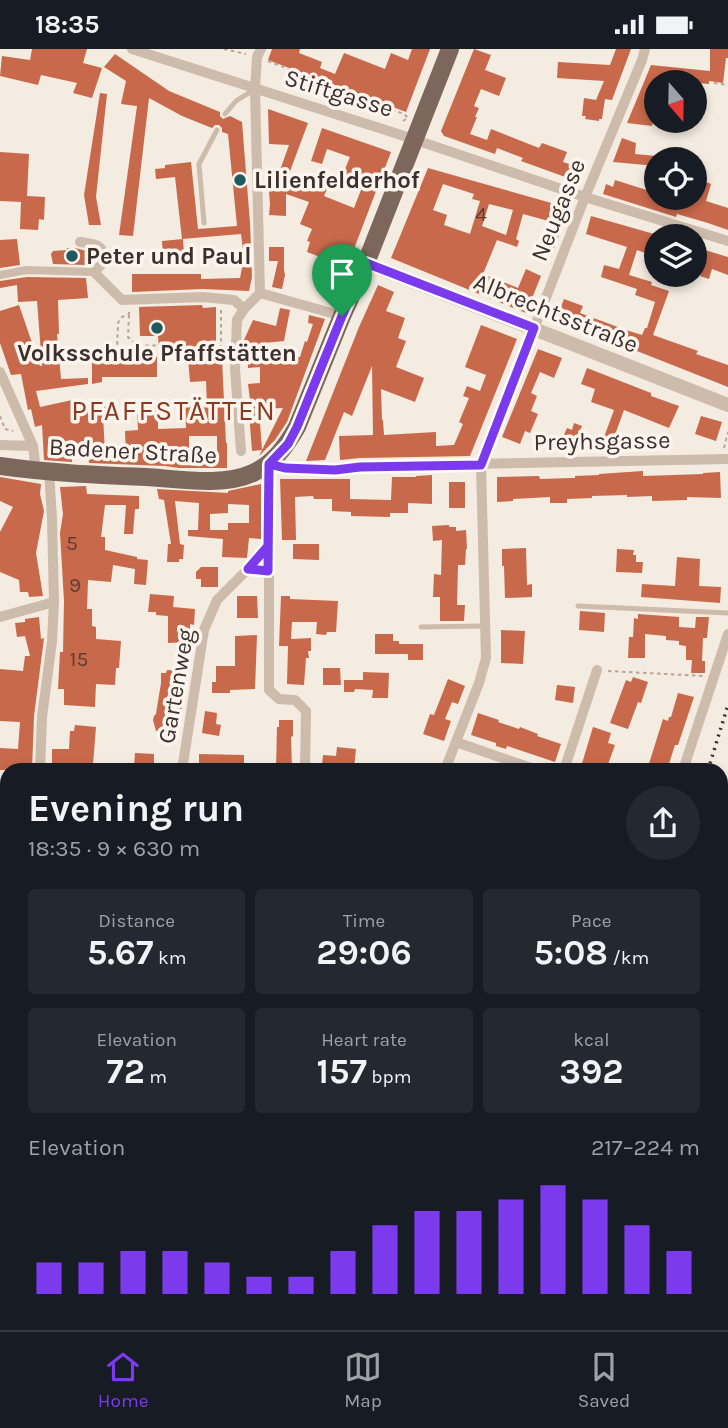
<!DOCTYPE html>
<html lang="en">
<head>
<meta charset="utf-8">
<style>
	body { margin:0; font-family:Karla,sans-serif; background:#242831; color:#f1f3f6; height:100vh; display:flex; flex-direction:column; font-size:26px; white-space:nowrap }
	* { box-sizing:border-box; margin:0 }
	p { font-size:23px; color:#9ea1a6 }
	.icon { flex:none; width:38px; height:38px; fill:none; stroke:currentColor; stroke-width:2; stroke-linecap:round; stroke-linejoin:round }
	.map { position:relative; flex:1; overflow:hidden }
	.side { position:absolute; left:0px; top:714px; width:728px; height:567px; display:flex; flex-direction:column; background:#171b24; border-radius:21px 21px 0 0; box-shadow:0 4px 10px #0003 }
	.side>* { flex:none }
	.needle { width:46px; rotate:160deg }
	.buttons { position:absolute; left:644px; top:21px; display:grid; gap:14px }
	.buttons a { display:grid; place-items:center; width:63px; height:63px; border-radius:50%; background:#171b24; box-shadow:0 4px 10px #0003; font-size:35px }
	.pin { position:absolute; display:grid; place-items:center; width:60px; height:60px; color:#fff; margin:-72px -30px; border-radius:50% 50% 50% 0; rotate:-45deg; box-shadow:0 0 7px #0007 }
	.pin .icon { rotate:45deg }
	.round { display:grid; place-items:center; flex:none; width:74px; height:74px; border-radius:37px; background:#242831 }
	.head { display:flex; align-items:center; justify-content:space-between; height:119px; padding:0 28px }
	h1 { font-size:38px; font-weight:700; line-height:52px }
	.figures { display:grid; grid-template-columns:repeat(3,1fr); gap:10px; height:119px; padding:7px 28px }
	.figures div { display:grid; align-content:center; border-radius:7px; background:#242831; text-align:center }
	.figures b { font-size:35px; font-weight:700 }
	.figures small { font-size:19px; font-weight:400 }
	.figures p { font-size:19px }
	.chart { height:196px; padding:14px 28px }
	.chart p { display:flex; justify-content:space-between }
	.chart svg { width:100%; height:126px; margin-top:7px; stroke:#7c3aed; stroke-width:6 }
	.status { display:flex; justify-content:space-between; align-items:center; height:49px; padding:0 35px; background:#171b24; direction:ltr }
	.status svg { height:19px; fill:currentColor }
	.menu { display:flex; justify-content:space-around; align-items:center; height:98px; border-top:2px solid #363941; background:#171b24; font-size:19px; color:#9ea1a6 }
	.menu a { display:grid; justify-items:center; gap:4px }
	.menu .current { color:#7c3aed }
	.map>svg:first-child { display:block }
</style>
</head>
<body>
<div class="status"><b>18:35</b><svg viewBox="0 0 49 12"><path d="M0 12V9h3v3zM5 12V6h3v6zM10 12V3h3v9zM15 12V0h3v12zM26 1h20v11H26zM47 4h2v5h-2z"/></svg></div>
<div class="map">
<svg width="728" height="1281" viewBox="0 0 728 1281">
	<rect width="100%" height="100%" fill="#f4ebe1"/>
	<path fill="#b8c4a0" d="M721 1027 728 1028V1180H721Z"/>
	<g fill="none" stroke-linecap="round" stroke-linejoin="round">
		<path stroke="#7fb0b2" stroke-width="3.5" d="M0 1187 7 1188"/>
	</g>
	<g fill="#c8694b" fill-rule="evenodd">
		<path d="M32 0H87L83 14 102 19 92 49 73 44 77 34 41 26 38 36 0 27 2 7 30 11Z"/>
		<path d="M272 0H300L299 4 322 13 320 19 335 25 344 4 385 20 391 4 408 11 412 0H430L406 63 268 11Z"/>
		<path d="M474 0 491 6 485 21 506 29 499 47 481 40 474 57 479 59 475 68H477L470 85 487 91 491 80 539 99 542 94 567 103 563 113 575 117 574 120 583 123 579 133 521 112 523 109 497 99 495 105 444 87 441 82Z"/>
		<path d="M616 0H631L612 51 605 50 602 70H599V72L585 70 586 67H582L584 49 596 51 604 32 557 29 558 13 610 16Z"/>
		<path d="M710 0H728V9H726L723 34 709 32V35L656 30V56L652 77 627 74 651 16 710 22Z"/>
		<path d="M115 5 169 42 220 63V67L223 70 230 67 242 73 250 174 252 228 249 242 203 240 132 243V225H201V230L240 229 244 208 241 185 182 190 175 128 156 130 155 120 165 119V116L191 113 198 180 237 177 228 85 222 83V79L219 76H215L212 79 182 67 149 49 133 187 119 186 137 57 121 55 126 32 104 18Z"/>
		<path d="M100 44 107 45 96 148 101 176H89L84 146Z"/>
		<path d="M268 60 308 74 286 133 313 142 317 131 329 135 324 147 354 159 364 133 343 125 350 108 327 100 322 115 311 112 322 79 391 103 339 239 331 236 339 215 307 203 310 193 307 192 312 180 300 175 309 153 286 145V167L269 166 270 156 268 128 278 127 289 96 269 95Z"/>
		<path d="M622 89 636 94 635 105 656 107V117L613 113Z"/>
		<path d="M0 103 29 105 27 147 45 148 44 171 39 170 38 181 20 180 21 153 0 152Z"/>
		<path d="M428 119 569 159 552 205 542 202 552 173 523 165 516 190 519 192 517 198 497 191 483 225 518 239 526 220 541 227 526 264 391 209ZM443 135 474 145 472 150 480 152 470 185 444 176 447 166 433 161ZM489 155 513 161 506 186 482 177Z"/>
		<path d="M615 131 656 144V149H671L683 153 684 149 696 152 702 131 711 135 706 152 728 159V181L708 174 677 165 676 168 603 145 606 135 613 138Z"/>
		<path d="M591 167 654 185 652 189 656 190V208L637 201 629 226 652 233 651 236 669 242 653 286 698 302 696 305 728 316V338L556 270 564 250 583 257 580 264 626 281 642 286 645 279H647L655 253 635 246 637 240 601 228 604 216 619 220 627 198 586 185Z"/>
		<path d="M17 190 20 216 0 219V191Z"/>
		<path d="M183 190 184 205 163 206 162 192Z"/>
		<path d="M269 198H284V221L285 226 282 240 272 238 278 212H269Z"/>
		<path d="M695 198 728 208V226L712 220 709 230 700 227 704 218 695 215Z"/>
		<path d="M67 199H75L87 202 86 204H94V212L86 213V216L53 215 51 205 53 202 67 201Z"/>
		<path d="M27 228 86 229 88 249 58 251 59 285H57L61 330 88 329V335L36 342 40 358 77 350V359L109 357V365L103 366 105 405 126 406 125 382 138 381 137 359 158 358V380L186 379 185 357 207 356 206 332 190 333 188 308H185V298L159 299 158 287H140L139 258 202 256 203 259 216 258V310H222L226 394H227V419H179L165 417 89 414 88 401 72 402V413L44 411 42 376 35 378 31 360 28 361 21 325 11 326 0 294V262L19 256 40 317H42L37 252 18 253 17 236 0 239V232ZM189 387H217V404H212V408H189Z"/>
		<path d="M378 236 394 243 386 262 405 269 398 289 406 292 396 318 424 329 415 353 381 340 382 371H383L384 386 436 383V397L454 396 463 375 459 373 469 349 463 347 467 337 480 342 486 326 465 318 481 276 517 290 470 407 360 409 340 411 339 387 373 386 372 317 352 367 344 363 325 411 306 412 359 278Z"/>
		<path d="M280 259 290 261 284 292 263 294V310L300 308 305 292 307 293 313 275 308 274 309 266 325 270 287 373 275 391 259 407 262 401 252 402 248 351H250L248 335 260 334V318L248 319 247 292 244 291 253 271 276 277ZM283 359 262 401 259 360Z"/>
		<path d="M538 300 562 309 554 329 540 323 531 344 537 347 531 362 538 365 530 384 525 382 520 395 502 388Z"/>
		<path d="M92 307 157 308V328H102V333L92 335Z"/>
		<path d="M587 319 651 344V347L679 357 669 379 624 361 616 383V399H600L614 361 591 353 595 340 581 335Z"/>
		<path d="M701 367 722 373 716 392 695 385Z"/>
		<path d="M574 374 582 377 572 400 560 395 567 379 572 381Z"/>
		<path d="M643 422V427L703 425V424L720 423 721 449 687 448V451L652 452V447L627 448V446L592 447V449L567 450V454H550V448L513 450V452L497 453V428L539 427 540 430 571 429H575V427L599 426V425Z"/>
		<path d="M432 426V455L408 454V464H390V468L351 467V463L332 462V450H314L313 447 295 448 296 491H282L280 430H350V450L391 451 392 428H416V427Z"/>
		<path d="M0 428 41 435 40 445 44 462 36 504 43 547 29 548 28 543H20L19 531 0 523V483L13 458 0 452Z"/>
		<rect x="449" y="433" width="16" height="26"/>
		<path d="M261 435V490L249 489 247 509 222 508 223 490 188 487V481H198L199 454 175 452 180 495 184 496 183 510H179V513H167L168 495H171L164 451 159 450 157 440 228 444V442ZM228 455 249 456V474H228V481H210V465L228 464Z"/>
		<path d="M86 437 87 445 139 447V460H135L133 485H124L126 456H105L101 488H105V501L137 508V510L148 511 146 536 134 535 135 520 113 516 111 533 88 531 87 560H92V577L96 578V590L121 592 119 619H116L115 636 96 635 95 658 64 656V640H58L60 603H63L64 552 60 484 63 465 60 438Z"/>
		<path d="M449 476V478H456V482L466 481 467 500H466L465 516H458L457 556H465L464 572H440V548H433L434 525 441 526 442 491 433 492 432 477Z"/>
		<path d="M293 495H319V511L293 510Z"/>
		<path d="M526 499 527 536 532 535V548L505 549 504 517H502V500Z"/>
		<path d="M617 500 634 501 633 506H636V513H643L642 524 616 523Z"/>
		<path d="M677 508 700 510 699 537 721 538 720 554 641 548 642 535 675 537Z"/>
		<path d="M201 518H218V538H201V530H196V523Z"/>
		<path d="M150 545 174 547 173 558 195 560 194 576 190 575V593L168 594V567L156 566V563H148Z"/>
		<path d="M237 547H257L258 569H237Z"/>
		<path d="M281 547H290V550L338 552 336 583H327L326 586 316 585 317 573H292L291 590 311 589V602H308L309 609H306L304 636 287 635 288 597H279Z"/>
		<path d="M580 562 605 564 604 583 579 581Z"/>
		<path d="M638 565 679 568V578L695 579 696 568H709L707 589H703L702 612H705V624H691L692 611H686V597L679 596V592L666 591V587L645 585V609H628L629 588H633L634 569 638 570Z"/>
		<path d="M39 568 41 590 44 589 34 667 32 721H0V699L18 700 20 673 0 672V620L23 622 25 607H30L25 587 17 588 15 574 25 573V570Z"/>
		<path d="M501 581 525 582 523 615 501 614Z"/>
		<path d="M375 585H393V592H399V595H423V611H408V605H375Z"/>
		<path d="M257 586 255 640 230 641V644H212V633H216V617H235V587Z"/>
		<path d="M323 619H340L341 636H323Z"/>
		<path d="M167 621 185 622 181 666 179 668 178 677 172 679V683L156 682 153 671 154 667 156 665 161 634V624H166Z"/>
		<path d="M363 623 389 624 388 649H372L373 641 355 640 354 643H344V631H363Z"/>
		<path d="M633 628 648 633 641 654 638 653 628 680 610 674 626 631 631 633Z"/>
		<path d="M448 630 465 637 458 655 452 653 445 670 451 672 444 692 423 685 430 665 434 666Z"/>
		<path d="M557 636 575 638 573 654 555 651Z"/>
		<path d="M678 644 694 648 678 696H675L667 721H647L663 670 668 672 669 668H671Z"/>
		<path d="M205 662 217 664 216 675 221 676 219 687 202 684Z"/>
		<path d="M478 664 499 671 498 673 519 680 520 678 538 685 537 687 561 695 555 713 507 697 506 700 496 697V694L471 686Z"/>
		<path d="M279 671H293V687L291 688 292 721H276L277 678H279Z"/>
		<path d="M75 676 96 678 93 715H89V721H52V700H69L70 682H74Z"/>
		<path d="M593 678 611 684 608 694 615 696 606 721H580Z"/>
		<path d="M337 698 356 700 354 720 322 716 323 706 336 707Z"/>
		<path d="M135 704 154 705V719L134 718Z"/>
		<path d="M199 705 244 706V719H199Z"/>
	</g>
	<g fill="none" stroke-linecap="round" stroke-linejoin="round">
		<g stroke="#b9a596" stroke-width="2" stroke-dasharray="3.5 3.5" stroke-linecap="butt">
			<path d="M224 0 246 5"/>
			<path d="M268 12 404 65 408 69 403 72"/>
			<path d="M714 34 728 36"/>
			<path d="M221 261V297L224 308"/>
			<path d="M129 263V265L122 268 118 274 117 301 122 305 144 307"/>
			<path d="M129 266 128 288C137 298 146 297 159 296"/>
			<path d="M0 367 5 380 13 382"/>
			<path d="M724 399 728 383"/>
			<path d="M608 622 704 627"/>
			<path d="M721 1022 728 1023"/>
			<path d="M721 1168 728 1169"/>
			<path d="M107 1274 112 1281"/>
			<path d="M647 1274 650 1281"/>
			<path d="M362 1281 368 1274"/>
			<path d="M559 1281 560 1274"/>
		</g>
		<g stroke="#cdbbac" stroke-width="5">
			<path d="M225 65 236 52 255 40"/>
			<path d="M204 174 199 115 217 81"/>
			<path d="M578 557 728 564"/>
			<path d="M421 578 484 577"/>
		</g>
		<path stroke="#cdbbac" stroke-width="8" d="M0 226 26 221 94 223"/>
		<g stroke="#cdbbac" stroke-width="10">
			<path d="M132 0 398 85 585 148 728 192"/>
			<path d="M80 193C96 195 102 195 106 211L94 223 122 251 203 248 234 251 244 260"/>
			<path d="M260 244 342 267"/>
			<path d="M0 323 33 397 36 422"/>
			<path d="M0 396 33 397"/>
			<path d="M241 402 235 320 237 271 244 260 260 244 255 40 257 8 261 0"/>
			<path d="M0 568 54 553"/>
			<path d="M456 693 537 721"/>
			<path d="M40 721 42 668 52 592 54 553 52 469 49 423"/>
			<path d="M182 721 204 581 217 551 248 520 268 497"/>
			<path d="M305 721 306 662 295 651 279 650 269 641V415C299 423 329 422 360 417L728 410"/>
			<path d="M445 721 479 634 486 609 481 416 585 148 642 11 645 0"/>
			<path d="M564 721 597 621"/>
			<path d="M683 721 728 585"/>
		</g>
		<path stroke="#cdbbac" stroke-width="14" d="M366 214 728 356"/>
		<path stroke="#7d675c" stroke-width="18" d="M0 417C48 424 97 426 146 428 179 430 223 438 253 424 274 414 286 397 297 378L342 267 366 214 450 0"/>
		<g stroke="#3b302b" stroke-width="3.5" stroke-dasharray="2 5" stroke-linecap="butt">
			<path d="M708 721 728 656"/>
			<path d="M539 1281 541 1274"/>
		</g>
	</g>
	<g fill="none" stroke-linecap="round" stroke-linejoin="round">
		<g stroke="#fff" stroke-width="14">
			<path id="route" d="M342 267 297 378 288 395 269 415 268 497 248 520 268 522 269 415 285 419 335 421 360 418 481 416 534 279 366 214 342 267"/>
		</g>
		<use href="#route" stroke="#7c3aed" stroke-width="9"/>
	</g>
	<g fill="#1f5a5e" stroke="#fbf5ee" stroke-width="2.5">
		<circle cx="240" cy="131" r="7"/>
		<circle cx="72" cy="207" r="7"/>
		<circle cx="157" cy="279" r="7"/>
	</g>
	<g text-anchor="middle" stroke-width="7" stroke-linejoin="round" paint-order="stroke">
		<g font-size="21" fill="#5e3e33">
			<text x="481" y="172">4</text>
			<text x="72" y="501">5</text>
			<text x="75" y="543">9</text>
			<text x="79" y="617">15</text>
		</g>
		<g font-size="24" fill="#3b302b" stroke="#fbf5ee">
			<text transform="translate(339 44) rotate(17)" y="8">Stiftgasse</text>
			<text transform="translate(558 161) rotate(-68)" y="8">Neugasse</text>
			<text transform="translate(556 264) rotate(22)" y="8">Albrechtsstraße</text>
			<text transform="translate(602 392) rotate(-1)" y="8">Preyhsgasse</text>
			<text transform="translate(133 402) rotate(3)" y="8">Badener Straße</text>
			<text transform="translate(176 637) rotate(-80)" y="8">Gartenweg</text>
		</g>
		<g font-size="24" font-weight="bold" fill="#3b302b" stroke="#fbf5ee" text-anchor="start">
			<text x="254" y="139">Lilienfelderhof</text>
			<text x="86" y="215">Peter und Paul</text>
			<text x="157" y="312" text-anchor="middle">Volksschule Pfaffstätten</text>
		</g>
		<g font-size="28" letter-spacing="2" fill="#8c3b22" stroke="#fbf5ee">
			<text x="174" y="371">PFAFFSTÄTTEN</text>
		</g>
	</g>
</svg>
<div class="buttons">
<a><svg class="needle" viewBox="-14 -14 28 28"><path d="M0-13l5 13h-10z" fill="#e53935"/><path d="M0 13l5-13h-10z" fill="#9ea1a6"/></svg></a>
<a><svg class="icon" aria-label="locate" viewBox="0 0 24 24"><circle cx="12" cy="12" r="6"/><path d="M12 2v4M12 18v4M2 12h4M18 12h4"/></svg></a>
<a><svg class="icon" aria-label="layers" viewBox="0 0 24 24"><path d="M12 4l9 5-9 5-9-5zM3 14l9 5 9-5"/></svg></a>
</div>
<div class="pin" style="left:342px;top:267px;background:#1e9e55"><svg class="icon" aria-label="arrive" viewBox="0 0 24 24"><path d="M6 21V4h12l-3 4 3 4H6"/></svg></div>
<section class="side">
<div class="head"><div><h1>Evening run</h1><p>18:35 · 9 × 630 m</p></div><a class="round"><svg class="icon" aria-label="share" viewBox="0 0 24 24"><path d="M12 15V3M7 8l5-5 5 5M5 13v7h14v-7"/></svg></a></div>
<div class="figures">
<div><p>Distance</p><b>5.67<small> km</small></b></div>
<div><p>Time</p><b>29:06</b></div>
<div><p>Pace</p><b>5:08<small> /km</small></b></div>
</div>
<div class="figures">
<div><p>Elevation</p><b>72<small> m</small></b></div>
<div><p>Heart rate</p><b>157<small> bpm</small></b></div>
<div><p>kcal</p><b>392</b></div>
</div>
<div class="chart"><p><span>Elevation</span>217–224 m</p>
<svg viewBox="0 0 160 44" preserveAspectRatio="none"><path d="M5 44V33M15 44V33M25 44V29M35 44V29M45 44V33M55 44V38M65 44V38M75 44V29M85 44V20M95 44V15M105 44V15M115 44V11M125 44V6M135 44V11M145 44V20M155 44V29"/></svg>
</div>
</section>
</div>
<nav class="menu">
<a class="current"><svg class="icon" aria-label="home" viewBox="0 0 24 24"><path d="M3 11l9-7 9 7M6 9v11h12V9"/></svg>Home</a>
<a><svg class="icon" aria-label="map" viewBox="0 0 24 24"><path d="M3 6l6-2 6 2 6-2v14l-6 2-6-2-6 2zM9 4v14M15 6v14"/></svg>Map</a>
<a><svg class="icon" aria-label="saved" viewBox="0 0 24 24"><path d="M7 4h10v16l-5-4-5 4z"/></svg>Saved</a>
</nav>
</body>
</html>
